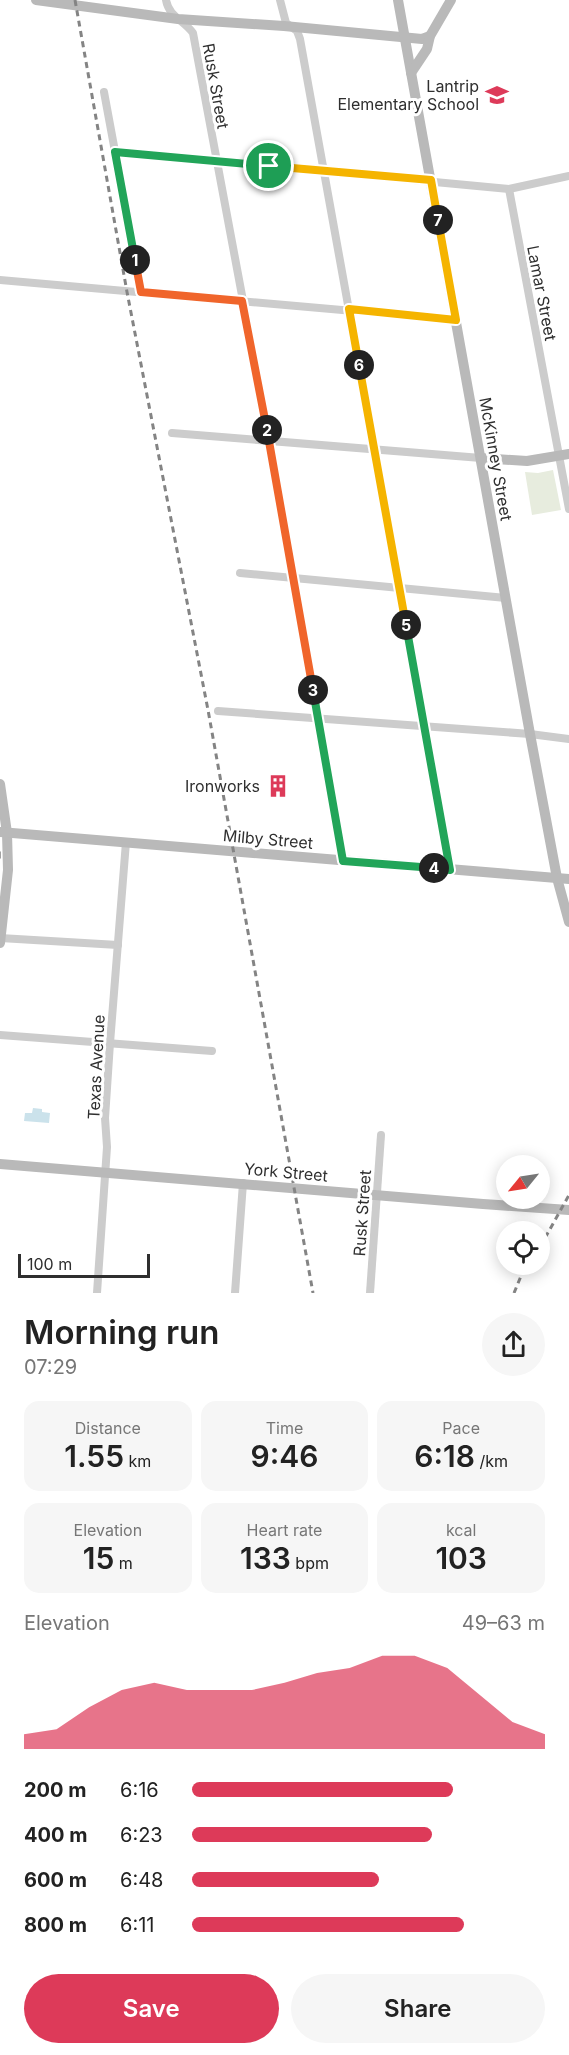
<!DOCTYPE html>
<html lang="en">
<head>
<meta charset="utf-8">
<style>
	body { margin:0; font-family:Inter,sans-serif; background:#f6f6f6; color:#222; height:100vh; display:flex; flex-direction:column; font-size:22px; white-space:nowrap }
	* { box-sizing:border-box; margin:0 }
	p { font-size:20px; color:#767676 }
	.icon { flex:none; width:33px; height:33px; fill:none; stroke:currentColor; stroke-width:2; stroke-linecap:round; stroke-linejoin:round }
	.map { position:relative; height:1293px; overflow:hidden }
	.sheet { display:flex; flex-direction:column; background:#fff; flex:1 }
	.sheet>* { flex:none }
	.needle { width:39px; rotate:240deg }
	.fabs { position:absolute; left:496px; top:1155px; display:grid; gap:12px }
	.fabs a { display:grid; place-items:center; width:54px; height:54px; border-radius:50%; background:#fff; box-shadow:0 3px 15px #0003; font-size:30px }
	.scale { position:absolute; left:18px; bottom:15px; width:132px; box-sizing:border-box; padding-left:6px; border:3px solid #2f2f2f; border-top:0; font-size:16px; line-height:21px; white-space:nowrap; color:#2f2f2f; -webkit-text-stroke:4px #fff; paint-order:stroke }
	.pin { position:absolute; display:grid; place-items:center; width:51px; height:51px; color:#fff; margin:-26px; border:3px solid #fff; border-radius:50%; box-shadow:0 2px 6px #0007 }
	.km { position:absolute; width:30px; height:30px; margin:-15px; border-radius:50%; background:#222; color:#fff; font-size:16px; line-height:30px; text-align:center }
	.round { display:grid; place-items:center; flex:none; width:63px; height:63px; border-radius:32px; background:#f6f6f6 }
	.headline { display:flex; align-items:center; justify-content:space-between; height:102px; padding:0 24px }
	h1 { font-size:33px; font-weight:600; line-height:45px }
	.figures { display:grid; grid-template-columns:repeat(3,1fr); gap:9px; height:102px; padding:6px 24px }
	.figures div { display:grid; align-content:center; border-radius:15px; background:#f6f6f6; text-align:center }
	.figures b { font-size:30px; font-weight:600 }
	.figures small { font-size:16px; font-weight:400 }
	.figures p { font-size:16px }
	.chart { height:168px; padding:12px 24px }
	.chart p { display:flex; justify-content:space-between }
	.chart svg { width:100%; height:108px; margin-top:6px; fill:#dd3a59; opacity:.7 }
	.action { display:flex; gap:12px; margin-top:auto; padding:12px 24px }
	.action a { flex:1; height:69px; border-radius:36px; background:#dd3a59; color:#fff; font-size:24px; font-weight:600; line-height:69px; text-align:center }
	.action a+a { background:#f6f6f6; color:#222 }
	ul { padding:0 24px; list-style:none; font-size:20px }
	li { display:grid; grid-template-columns:96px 72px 1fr; align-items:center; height:45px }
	li i { height:15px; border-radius:8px; background:#dd3a59 }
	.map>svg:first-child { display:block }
</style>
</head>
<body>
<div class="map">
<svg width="569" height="1293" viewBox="0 0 569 1293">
	<rect width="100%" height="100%" fill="#fff"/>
	<path fill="#e7ecde" d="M553 470 561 510 532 515 525 472 538 473Z"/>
	<path fill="#cbe2eb" d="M33 1108 42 1109V1112L50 1113 49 1123 24 1121 25 1113H32Z"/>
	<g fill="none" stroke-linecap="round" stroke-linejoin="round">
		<g stroke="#ccc" stroke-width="8">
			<path d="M166 0C169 17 184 20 193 33L269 440 343 861"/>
			<path d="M280 0 286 23 297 31 300 39 450 870"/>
			<path d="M104 92 141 292"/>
			<path d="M115 152 509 189 569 176"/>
			<path d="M509 189 569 509"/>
			<path d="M0 280 456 320"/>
			<path d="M172 433 481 458"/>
			<path d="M240 573 506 598"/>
			<path d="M218 711 530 734 569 739"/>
			<path d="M0 938 118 945"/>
			<path d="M0 1035 212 1051"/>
			<path d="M97 1293 107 1147 105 1118 110 1043 126 842"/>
			<path d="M235 1293 243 1183"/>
			<path d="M370 1293 381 1135"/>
		</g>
		<g stroke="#b9b9b9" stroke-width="10">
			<path d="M36 0 178 19 284 26 422 39 430 36"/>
			<path d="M398 0 530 734 557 878 569 922"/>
			<path d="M411 73 427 49 430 36 451 0"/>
			<path d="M481 458 527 461 569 454"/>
			<path d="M0 784 7 833 8 870 0 943"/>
			<path d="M0 832 569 879"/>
			<path d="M0 1164 483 1204 569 1210"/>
		</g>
		<path stroke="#848484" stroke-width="1.5" d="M0 852V858"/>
		<g stroke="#848484" stroke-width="3" stroke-dasharray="6 4.5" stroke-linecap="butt">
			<path d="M75 0 127 292 208 710 313 1293"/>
			<path d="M540 1247 569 1195"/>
			<path d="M514 1293 526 1264"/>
		</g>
	</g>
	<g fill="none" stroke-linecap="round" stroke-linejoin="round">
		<g stroke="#fff" stroke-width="12">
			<path id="split-1" d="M135 260 115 152 269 166"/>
		</g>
		<g stroke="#fff" stroke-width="12">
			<path id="split-2" d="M135 260 141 292 242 301 267 430"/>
		</g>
		<g stroke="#fff" stroke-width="12">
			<path id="split-3" d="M267 430 313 690"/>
		</g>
		<g stroke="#fff" stroke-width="12">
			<path id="split-4" d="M313 690 343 861 434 868"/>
		</g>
		<g stroke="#fff" stroke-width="12">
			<path id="split-5" d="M406 625 450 870 434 868"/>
		</g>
		<g stroke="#fff" stroke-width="12">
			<path id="split-6" d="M359 365 406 625"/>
		</g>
		<g stroke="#fff" stroke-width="12">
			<path id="split-7" d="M359 365 349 309 456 320 438 220"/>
		</g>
		<g stroke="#fff" stroke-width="12">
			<path id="split-8" d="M269 166 431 180 438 220"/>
		</g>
		<use href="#split-1" stroke="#22a559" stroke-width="8"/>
		<use href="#split-2" stroke="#f0652b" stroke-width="8"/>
		<use href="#split-3" stroke="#f0652b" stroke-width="8"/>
		<use href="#split-4" stroke="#22a559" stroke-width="8"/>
		<use href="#split-5" stroke="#22a559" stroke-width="8"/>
		<use href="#split-6" stroke="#f5b400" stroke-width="8"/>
		<use href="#split-7" stroke="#f5b400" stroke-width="8"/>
		<use href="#split-8" stroke="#f5b400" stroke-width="8"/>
	</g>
	<defs>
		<g id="school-bare" transform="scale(1.8)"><path d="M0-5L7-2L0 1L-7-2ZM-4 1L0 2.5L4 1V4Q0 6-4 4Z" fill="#dd3a59" stroke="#fff" stroke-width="2.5" paint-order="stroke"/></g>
		<g id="building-bare" transform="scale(1.8)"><path d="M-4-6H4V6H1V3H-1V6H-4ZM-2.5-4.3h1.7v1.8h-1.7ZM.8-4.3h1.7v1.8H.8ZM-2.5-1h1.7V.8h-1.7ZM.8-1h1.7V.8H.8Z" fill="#dd3a59" stroke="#fff" stroke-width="2.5" paint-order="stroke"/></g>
	</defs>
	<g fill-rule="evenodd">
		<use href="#school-bare" x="497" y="95"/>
		<use href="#building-bare" x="278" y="786"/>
	</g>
	<g text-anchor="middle" stroke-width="6" stroke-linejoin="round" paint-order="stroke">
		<g font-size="16" fill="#2f2f2f" stroke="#fff">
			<text transform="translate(216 86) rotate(80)" y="6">Rusk Street</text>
			<text transform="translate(542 293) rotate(79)" y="6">Lamar Street</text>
			<text transform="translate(496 459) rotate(80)" y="6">McKinney Street</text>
			<text transform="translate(268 839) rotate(5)" y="6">Milby Street</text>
			<text transform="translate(96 1067) rotate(-87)" y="6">Texas Avenue</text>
			<text transform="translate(286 1172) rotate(5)" y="6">York Street</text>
			<text transform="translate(362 1213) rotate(-86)" y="6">Rusk Street</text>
		</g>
		<g font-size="16" fill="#2f2f2f" stroke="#fff" text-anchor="end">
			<text x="479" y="92">Lantrip<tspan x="479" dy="18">Elementary School</tspan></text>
			<text x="260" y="792">Ironworks</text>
		</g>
	</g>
</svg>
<div class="fabs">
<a><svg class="needle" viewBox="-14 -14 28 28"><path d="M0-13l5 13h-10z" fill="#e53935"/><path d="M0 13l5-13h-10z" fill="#767676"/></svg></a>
<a><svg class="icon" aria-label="locate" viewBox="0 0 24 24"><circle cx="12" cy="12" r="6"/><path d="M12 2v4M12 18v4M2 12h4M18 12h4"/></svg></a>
</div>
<div class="scale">100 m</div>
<div class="pin" style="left:269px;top:166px;background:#1e9e55"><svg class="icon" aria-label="arrive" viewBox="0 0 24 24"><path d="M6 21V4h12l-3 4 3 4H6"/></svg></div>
<b class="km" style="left:135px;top:260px">1</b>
<b class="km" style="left:267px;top:430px">2</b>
<b class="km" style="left:313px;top:690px">3</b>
<b class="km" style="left:434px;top:868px">4</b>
<b class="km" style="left:406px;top:625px">5</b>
<b class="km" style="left:359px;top:365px">6</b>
<b class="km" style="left:438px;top:220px">7</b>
</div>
<section class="sheet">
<div class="headline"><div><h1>Morning run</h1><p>07:29</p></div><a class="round"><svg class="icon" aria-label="share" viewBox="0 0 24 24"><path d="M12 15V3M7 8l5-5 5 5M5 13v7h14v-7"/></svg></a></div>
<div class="figures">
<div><p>Distance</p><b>1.55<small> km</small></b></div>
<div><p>Time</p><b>9:46</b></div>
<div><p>Pace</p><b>6:18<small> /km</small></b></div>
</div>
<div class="figures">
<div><p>Elevation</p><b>15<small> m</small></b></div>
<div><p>Heart rate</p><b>133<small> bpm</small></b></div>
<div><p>kcal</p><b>103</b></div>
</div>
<div class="chart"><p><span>Elevation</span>49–63 m</p>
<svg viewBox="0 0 160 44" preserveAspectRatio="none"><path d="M0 44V38L10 36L20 27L30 20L40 17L50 20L60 20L70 20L80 17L90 13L100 11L110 6L120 6L130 11L140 22L150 33L160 38V44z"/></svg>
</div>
<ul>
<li><b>200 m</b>6:16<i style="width:74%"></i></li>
<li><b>400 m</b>6:23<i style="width:68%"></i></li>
<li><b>600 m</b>6:48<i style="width:53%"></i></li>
<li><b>800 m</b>6:11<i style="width:77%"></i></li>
</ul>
<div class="action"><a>Save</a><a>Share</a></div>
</section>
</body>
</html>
